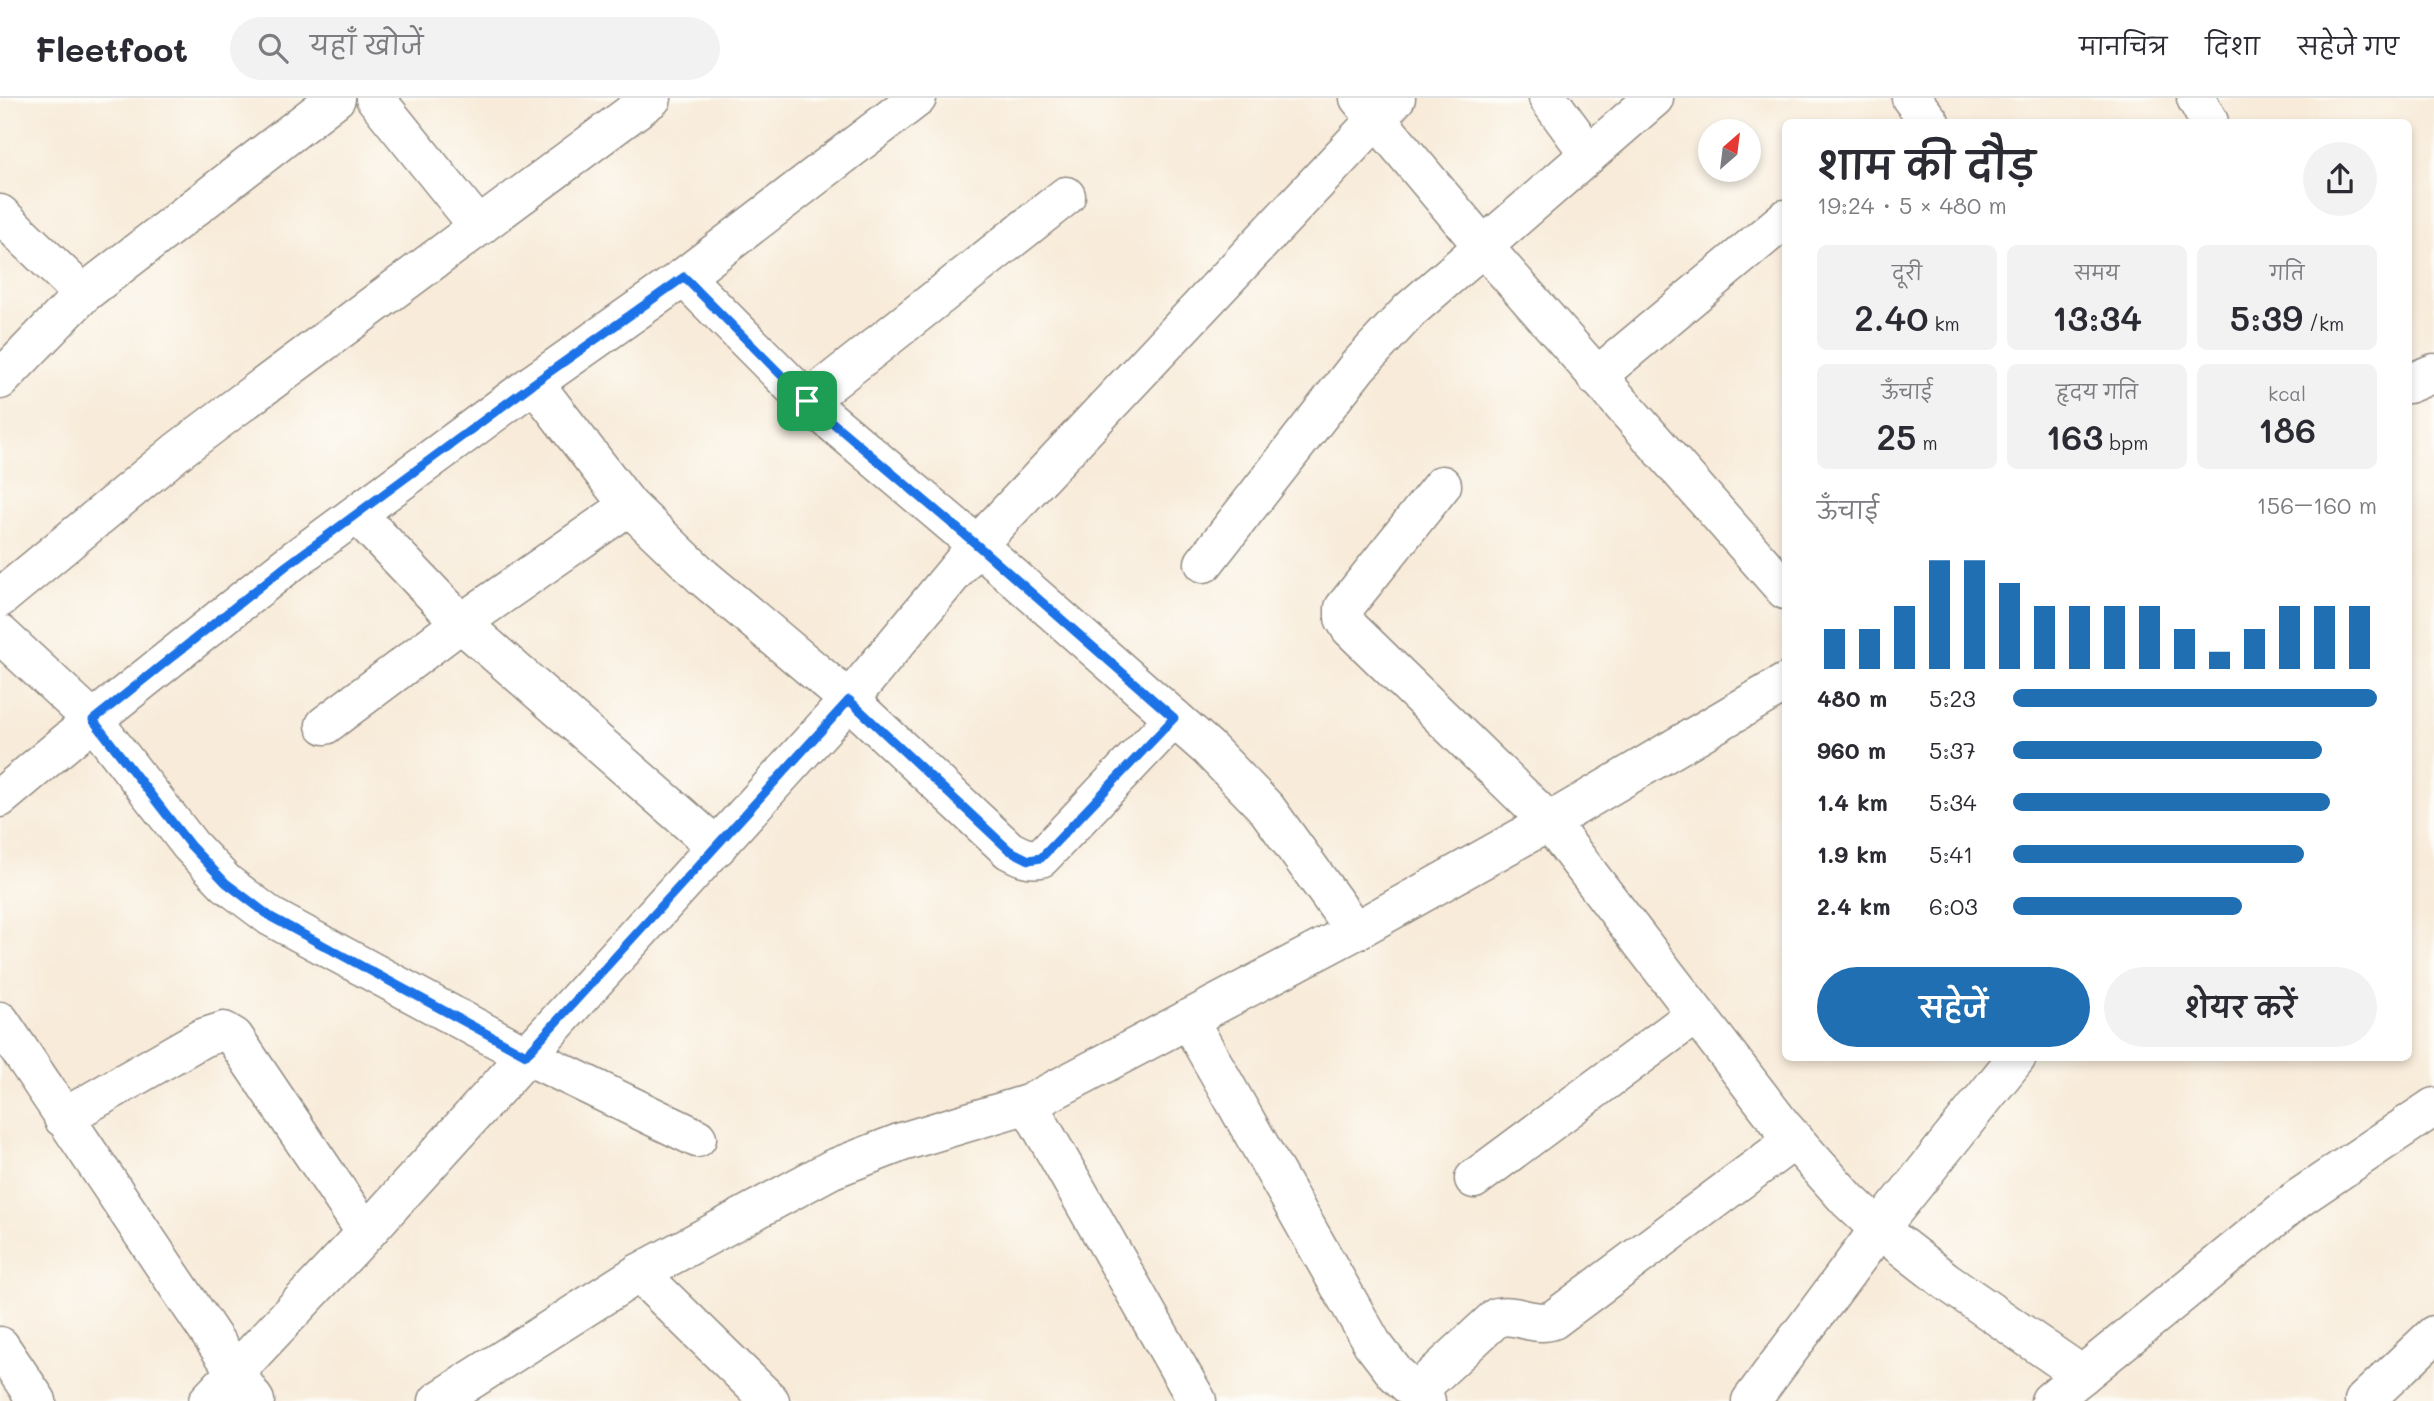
<!DOCTYPE html>
<html lang="hi">
<head>
<meta charset="utf-8">
<style>
	body { margin:0; font-family:Mali,"Playpen Sans Deva",sans-serif; background:#f2f2f3; color:#2b2b33; height:100vh; display:flex; flex-direction:column; font-size:26px; white-space:nowrap }
	* { box-sizing:border-box; margin:0 }
	p { font-size:23px; color:#7c7c81 }
	.icon { flex:none; width:38px; height:38px; fill:none; stroke:currentColor; stroke-width:2; stroke-linecap:round; stroke-linejoin:round }
	.map { position:relative; flex:1; overflow:hidden }
	.sheet { position:absolute; left:1782px; top:21px; width:630px; height:942px; display:flex; flex-direction:column; background:#fff; border-radius:10px; box-shadow:0 4px 10px #0003 }
	.sheet>* { flex:none }
	.needle { width:46px; rotate:28deg }
	.tools { position:absolute; left:1698px; top:21px; display:grid; gap:14px }
	.tools a { display:grid; place-items:center; width:63px; height:63px; border-radius:50%; background:#fff; box-shadow:0 4px 10px #0003; font-size:35px }
	.pin { position:absolute; display:grid; place-items:center; width:60px; height:60px; color:#fff; margin:-30px; border-radius:14px; box-shadow:0 4px 10px #0006 }
	.round { display:grid; place-items:center; flex:none; width:74px; height:74px; border-radius:37px; background:#f2f2f3 }
	.headline { display:flex; align-items:center; justify-content:space-between; height:119px; padding:0 35px }
	h1 { font-size:38px; font-weight:600; line-height:52px }
	.figures { display:grid; grid-template-columns:repeat(3,1fr); gap:10px; height:119px; padding:7px 35px }
	.figures div { display:grid; align-content:center; border-radius:10px; background:#f2f2f3; text-align:center }
	.figures b { font-size:35px; font-weight:600 }
	.figures small { font-size:19px; font-weight:400 }
	.figures p { font-size:19px }
	.chart { height:196px; padding:14px 35px }
	.chart p { display:flex; justify-content:space-between }
	.chart svg { width:100%; height:126px; margin-top:7px; stroke:#1f6fb2; stroke-width:6 }
	.cta { display:flex; gap:14px; margin-top:auto; padding:14px 35px }
	.cta a { flex:1; height:80px; border-radius:42px; background:#1f6fb2; color:#fff; font-size:28px; font-weight:600; line-height:80px; text-align:center }
	.cta a+a { background:#f2f2f3; color:#2b2b33 }
	ul { padding:0 35px; list-style:none; font-size:23px }
	li { display:grid; grid-template-columns:112px 84px 1fr; align-items:center; height:52px }
	li i { height:18px; border-radius:9px; background:#1f6fb2 }
	header { display:flex; align-items:center; gap:42px; box-sizing:border-box; height:98px; padding:0 35px; background:#fff; border-bottom:2px solid #e1e1e2 }
	header strong { font-size:33px }
	nav { display:flex; gap:38px; margin-inline-start:auto; font-size:24px }
	.search { width:490px; height:63px; background:#f2f2f3; display:flex; align-items:center; gap:18px; box-sizing:border-box; padding:0 24px; border-radius:38px; color:#7c7c81; font-size:26px }
	.map>svg:first-child { display:block }
</style>
</head>
<body>
<header>
<strong>Fleetfoot</strong>
<div class="search"><svg class="icon" aria-label="search" viewBox="0 0 24 24"><circle cx="10" cy="10" r="6"/><path d="M15 15l6 6"/></svg>यहाँ खोजें</div>
<nav><a>मानचित्र</a><a>दिशा</a><a>सहेजे गए</a></nav>
</header>
<div class="map">
<svg width="2434" height="1303" viewBox="0 0 2434 1303">
	<rect width="100%" height="100%" fill="#fdfcf7"/>
	<filter id="ink" filterUnits="userSpaceOnUse"><feTurbulence type="fractalNoise" baseFrequency=".0143" numOctaves="2"/><feDisplacementMap in="SourceGraphic" scale="14" xChannelSelector="R" yChannelSelector="G"/><feConvolveMatrix kernelMatrix="1 2 1 2 8 2 1 2 1" color-interpolation-filters="sRGB"/></filter>
	<filter id="wash" filterUnits="userSpaceOnUse"><feTurbulence type="fractalNoise" baseFrequency=".00686" numOctaves="4" result="noise"/><feDisplacementMap in="SourceGraphic" scale="28" xChannelSelector="R" yChannelSelector="G"/><feGaussianBlur stdDeviation="1.57" result="paint"/><feColorMatrix in="noise" values="0 0 0 0 0 0 0 0 0 0 0 0 0 0 0 0 0 1.4 0 .05"/><feComposite in="paint" operator="in"/></filter>
	<g filter="url(#wash)">
		<rect width="100%" height="100%" fill="#f8ebd9"/>
	</g>
	<g filter="url(#ink)">
		<g fill="none" stroke-linecap="round" stroke-linejoin="round">
			<g stroke="#928b82" stroke-width="41">
				<g id="minor">
					<path d="M375 0 479 129"/>
					<path d="M1359 0 1483 148 1785 492"/>
					<path d="M1548 0 1589 56"/>
					<path d="M1911 0 1930 24"/>
					<path d="M2196 0 2209 24"/>
					<path d="M0 116 83 196"/>
					<path d="M684 179 807 303 977 447 1208 650 1267 711 1355 833"/>
					<path d="M1596 279 1785 121"/>
					<path d="M0 282 83 196 336 0"/>
					<path d="M534 285 629 408 703 479 849 602 1009 752C1020 758 1028 762 1041 760L1174 620"/>
					<path d="M2408 286 2434 275"/>
					<path d="M807 303 1066 98"/>
					<path d="M1442 387 1344 510V520L1350 530 1549 724 1783 1029 1848 1102 1879 1131 1946 1183 2082 1277"/>
					<path d="M357 416 461 525 717 749"/>
					<path d="M1204 465 1358 268 1410 212 1654 0"/>
					<path d="M0 500 179 352 232 312 652 0"/>
					<path d="M0 536 93 622 190 747 226 785 271 819 526 957 697 1040"/>
					<path d="M325 627 461 525 629 408"/>
					<path d="M0 700 93 622 286 468 534 285 684 179 917 0"/>
					<path d="M1188 921 1372 1245 1395 1275 1426 1303"/>
					<path d="M0 923 255 1303"/>
					<path d="M1028 1006 1197 1303"/>
					<path d="M63 1020 202 940 224 933 234 939 366 1135"/>
					<path d="M1474 1081 1696 916"/>
					<path d="M639 1175 770 1303"/>
					<path d="M0 1248 37 1303"/>
					<path d="M1416 1294 1497 1219C1517 1215 1535 1229 1553 1222L1794 1042"/>
					<path d="M208 1303 366 1135 849 602 977 447 1396 0"/>
					<path d="M438 1303 639 1175 832 1071 902 1044 1028 1006 1355 833 1549 724 1785 585"/>
					<path d="M1751 1303 1879 1131 2017 959"/>
					<path d="M2050 1303 2299 1100 2434 1009"/>
					<path d="M2364 1303 2434 1237"/>
				</g>
			</g>
			<use href="#minor" stroke="#fff" stroke-width="38"/>
		</g>
	</g>
	<g fill="none" stroke-linecap="round" stroke-linejoin="round" filter="url(#ink)">
		<g stroke="#fff" stroke-width="14">
			<path id="route" d="M684 179 807 303 977 447 1174 620 1041 760 1029 762 1009 752 849 602 526 957 271 819 226 785 190 747 93 622 286 468 534 285Z"/>
		</g>
		<use href="#route" stroke="#1a73e8" stroke-width="9"/>
	</g>
</svg>
<div class="tools">
<a><svg class="needle" viewBox="-14 -14 28 28"><path d="M0-13l5 13h-10z" fill="#e53935"/><path d="M0 13l5-13h-10z" fill="#7c7c81"/></svg></a>
</div>
<div class="pin" style="left:807px;top:303px;background:#1e9e55"><svg class="icon" aria-label="arrive" viewBox="0 0 24 24"><path d="M6 21V4h12l-3 4 3 4H6"/></svg></div>
<section class="sheet">
<div class="headline"><div><h1>शाम की दौड़</h1><p>19:24 · 5 × 480 m</p></div><a class="round"><svg class="icon" aria-label="share" viewBox="0 0 24 24"><path d="M12 15V3M7 8l5-5 5 5M5 13v7h14v-7"/></svg></a></div>
<div class="figures">
<div><p>दूरी</p><b>2.40<small> km</small></b></div>
<div><p>समय</p><b>13:34</b></div>
<div><p>गति</p><b>5:39<small> /km</small></b></div>
</div>
<div class="figures">
<div><p>ऊँचाई</p><b>25<small> m</small></b></div>
<div><p>हृदय गति</p><b>163<small> bpm</small></b></div>
<div><p>kcal</p><b>186</b></div>
</div>
<div class="chart"><p><span>ऊँचाई</span>156–160 m</p>
<svg viewBox="0 0 160 44" preserveAspectRatio="none"><path d="M5 44V30M15 44V30M25 44V22M35 44V6M45 44V6M55 44V14M65 44V22M75 44V22M85 44V22M95 44V22M105 44V30M115 44V38M125 44V30M135 44V22M145 44V22M155 44V22"/></svg>
</div>
<ul>
<li><b>480 m</b>5:23<i style="width:100%"></i></li>
<li><b>960 m</b>5:37<i style="width:85%"></i></li>
<li><b>1.4 km</b>5:34<i style="width:87%"></i></li>
<li><b>1.9 km</b>5:41<i style="width:80%"></i></li>
<li><b>2.4 km</b>6:03<i style="width:63%"></i></li>
</ul>
<div class="cta"><a>सहेजें</a><a>शेयर करें</a></div>
</section>
</div>
</body>
</html>
